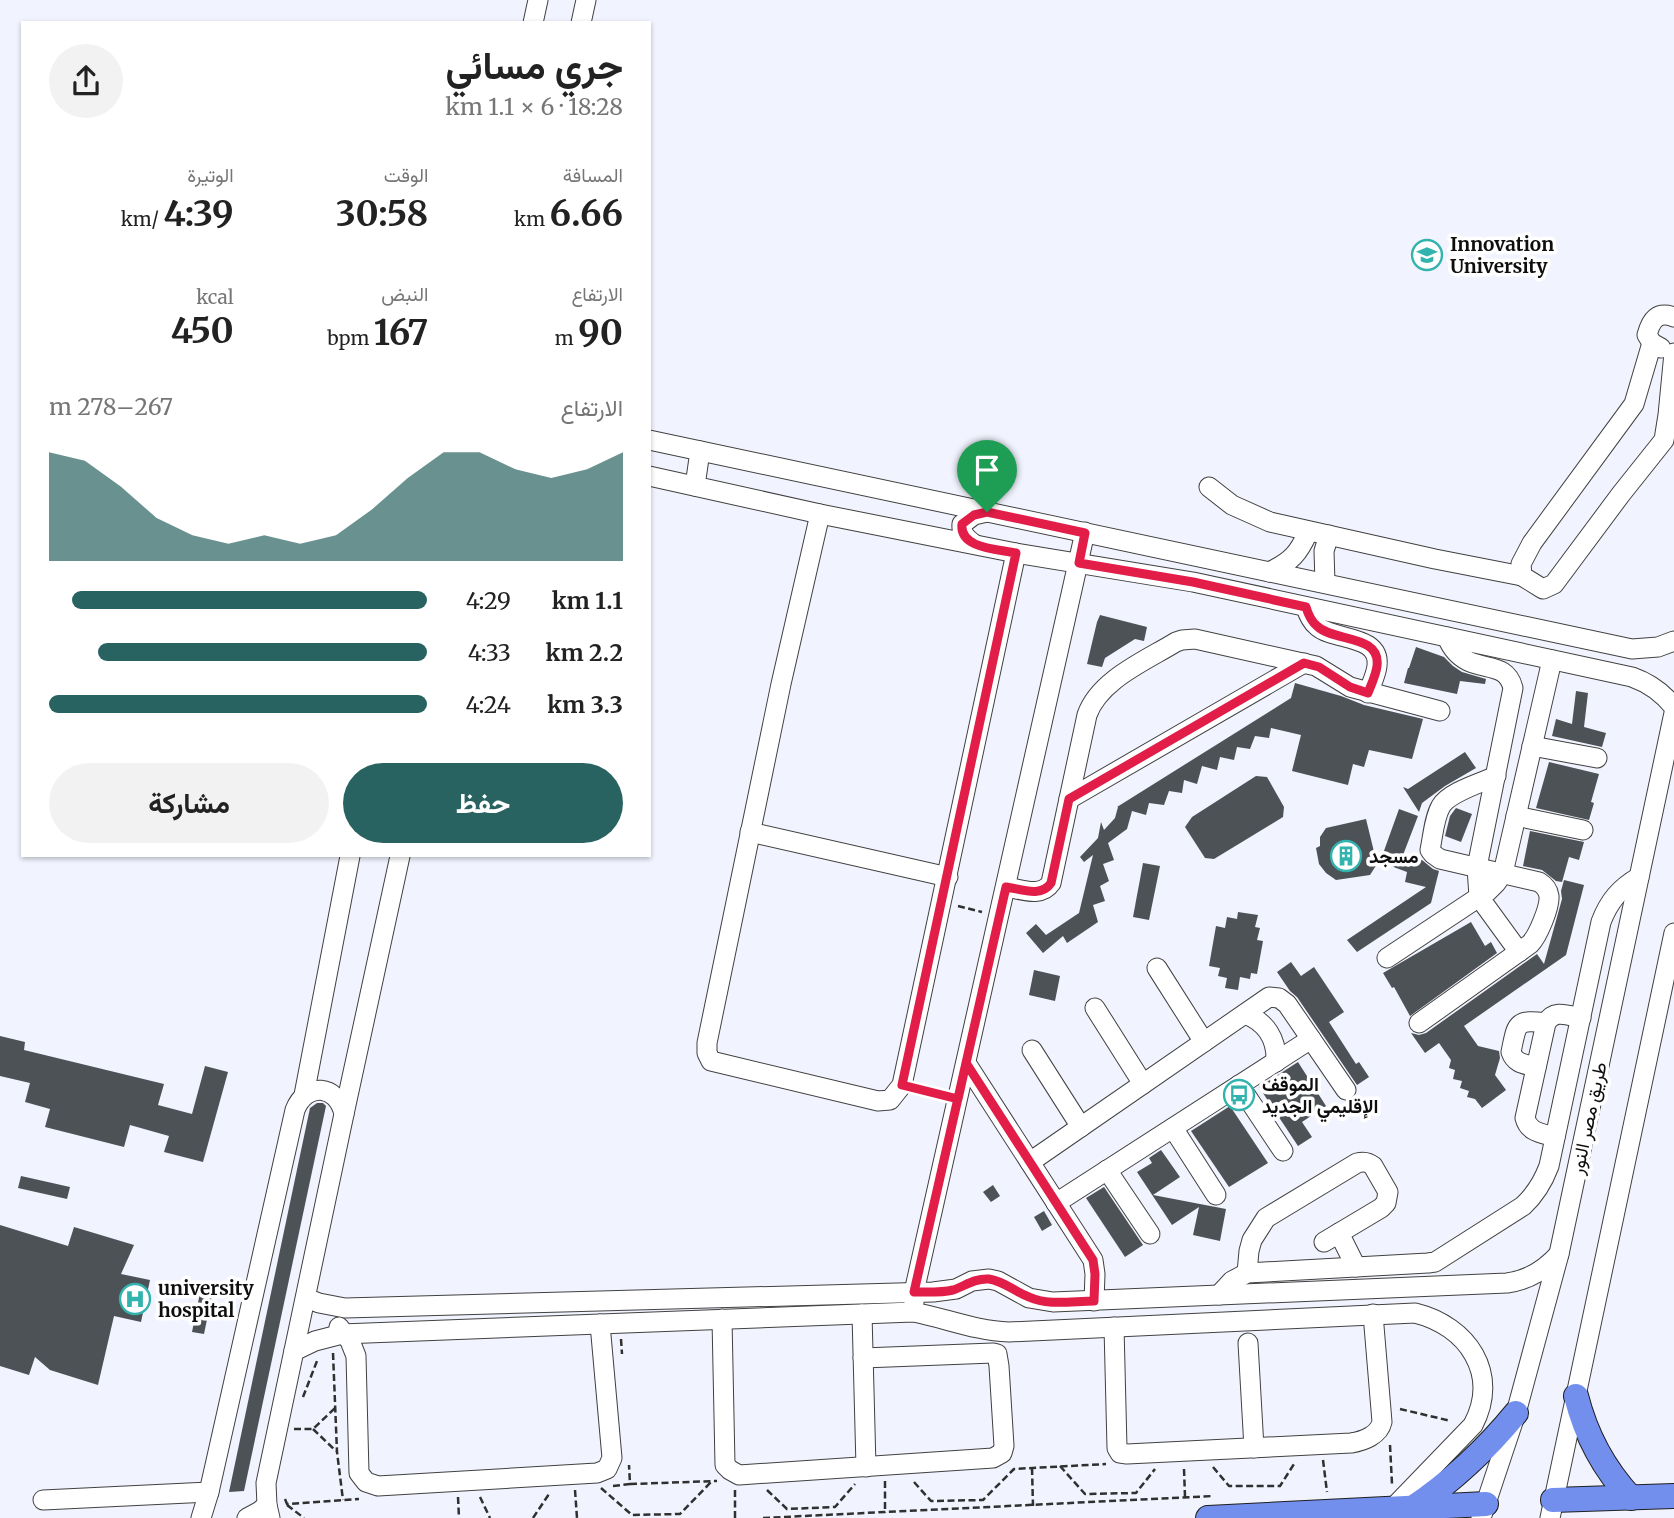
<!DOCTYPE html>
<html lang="ar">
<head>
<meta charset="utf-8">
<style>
	body { margin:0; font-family:Merriweather,Vazirmatn,serif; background:#f2f2f2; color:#222; direction:rtl; height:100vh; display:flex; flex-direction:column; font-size:26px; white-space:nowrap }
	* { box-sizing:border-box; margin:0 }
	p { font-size:23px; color:#767676 }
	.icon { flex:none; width:38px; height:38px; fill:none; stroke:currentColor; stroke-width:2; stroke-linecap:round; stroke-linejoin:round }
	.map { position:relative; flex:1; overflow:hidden; direction:ltr }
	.details { position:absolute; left:21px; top:21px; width:630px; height:836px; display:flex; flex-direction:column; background:#fff; border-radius:0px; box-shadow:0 2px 5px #0004; direction:rtl }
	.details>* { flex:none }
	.pin { position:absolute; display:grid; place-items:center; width:60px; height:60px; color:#fff; margin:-72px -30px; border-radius:50% 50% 50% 0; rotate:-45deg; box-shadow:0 0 7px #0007 }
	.pin .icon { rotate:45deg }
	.round { display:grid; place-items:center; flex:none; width:74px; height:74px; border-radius:37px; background:#f2f2f2 }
	.headline { display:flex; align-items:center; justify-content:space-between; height:119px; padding:0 28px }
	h1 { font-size:38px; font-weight:700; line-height:52px }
	.figures { display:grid; grid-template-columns:repeat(3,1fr); gap:10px; height:119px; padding:7px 28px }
	.figures div { display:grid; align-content:center }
	.figures b { font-size:35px; font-weight:700 }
	.figures small { font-size:19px; font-weight:400 }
	.figures p { font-size:19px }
	.chart { height:196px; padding:14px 28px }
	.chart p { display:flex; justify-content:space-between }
	.chart svg { width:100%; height:126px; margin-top:7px; fill:#296361; opacity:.7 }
	.action { display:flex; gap:14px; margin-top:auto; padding:14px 28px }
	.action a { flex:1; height:80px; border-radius:42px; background:#296361; color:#fff; font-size:28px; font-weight:700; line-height:80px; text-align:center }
	.action a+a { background:#f2f2f2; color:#222 }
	ul { padding:0 28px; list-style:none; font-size:23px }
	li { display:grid; grid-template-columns:112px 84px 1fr; align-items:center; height:52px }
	li i { height:18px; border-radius:9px; background:#296361 }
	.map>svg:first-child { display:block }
</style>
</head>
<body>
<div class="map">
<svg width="1674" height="1518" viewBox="0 0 1674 1518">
	<rect width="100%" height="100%" fill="#f1f3fe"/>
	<g fill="#4c5256">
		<path d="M1100 615 1147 627 1144 641 1135 639 1105 658 1102 667 1087 664 1097 622Z"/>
		<path d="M1416 647 1444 657 1453 666 1462 672 1486 679 1485 684 1460 681 1457 694 1404 683 1408 668H1409Z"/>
		<path d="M1295 683 1341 696 1364 705 1423 719 1412 759 1369 750 1364 767 1353 764 1348 785 1292 771 1301 735 1271 728 1269 738 1255 736 1250 749 1237 747 1234 760 1220 757 1217 770 1202 766 1197 784 1184 780 1182 793 1169 791 1164 805 1149 803 1146 815 1132 811 1127 829 1108 843 1114 860 1103 864 1109 881 1100 886 1105 901 1093 905 1098 922 1067 943 1063 936 1043 953 1026 933 1036 924 1046 935 1079 913 1093 855 1084 862 1080 857 1098 838 1101 822 1104 830 1115 818 1118 807H1117L1291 698Z"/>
		<path d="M1576 691 1588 693 1584 727 1606 733 1602 747 1552 736 1556 719 1572 724Z"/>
		<path d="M1465 752 1476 768 1445 786 1422 803 1419 812 1403 787 1408 789Z"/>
		<path d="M1549 762 1599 774 1591 802 1594 803 1589 820 1536 808Z"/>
		<path d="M1256 776 1267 777 1284 807 1283 817 1214 859 1205 858 1185 827 1192 817Z"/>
		<path d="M1456 808 1472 814 1461 842 1445 836 1450 816Z"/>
		<path d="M1399 809 1418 816 1403 855 1422 860 1433 869 1439 871 1431 903 1357 952 1347 940 1426 887 1405 882 1407 872 1380 862Z"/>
		<path d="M1366 819 1377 864 1370 875 1336 880 1326 873 1319 864 1316 848 1320 846V837L1326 828Z"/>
		<path d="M1530 831 1584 842 1579 860 1569 857 1562 882 1556 881 1542 870 1523 866Z"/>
		<path d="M1143 863 1160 866 1149 920 1133 917Z"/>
		<path d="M1564 880 1584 885 1566 955 1464 1026 1478 1046 1499 1051 1500 1058 1495 1075 1506 1090 1482 1108 1475 1099 1467 1097 1469 1091 1460 1088 1462 1081 1453 1079 1455 1070 1449 1068 1451 1060 1439 1043 1425 1053 1411 1033 1419 1035 1426 1033 1537 954 1544 964 1562 899 1561 891Z"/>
		<path d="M1238 912 1258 915 1255 927 1260 928 1257 940 1263 941 1257 974 1251 973 1250 979 1240 977 1238 990 1225 988 1227 978 1218 976 1220 968 1209 966 1216 926 1225 928 1227 917 1237 919Z"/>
		<path d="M1471 922 1485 946 1491 942 1497 953 1410 1016 1394 987 1392 988 1383 973Z"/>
		<path d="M1291 962 1301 976 1314 967 1344 1012 1329 1022 1356 1064 1359 1062 1369 1077 1357 1085 1297 997 1290 991 1277 972Z"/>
		<path d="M1034 970 1060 976 1055 1001 1029 995Z"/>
		<path d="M0 1036 25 1042 24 1050 164 1084 158 1105 192 1114 205 1066 228 1072 203 1162 164 1152 169 1136 130 1125 124 1147 45 1127 50 1109 25 1102 30 1083 0 1076Z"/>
		<path d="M1298 1062 1326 1106 1302 1122 1312 1137 1298 1146 1259 1087Z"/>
		<path d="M317 1103H323L326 1106 244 1491 229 1492 310 1108Z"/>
		<path d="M1230 1106 1268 1163 1229 1187 1191 1131Z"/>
		<path d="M1161 1150 1180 1177 1153 1195 1226 1209 1220 1241 1193 1235 1199 1207 1172 1225 1137 1172 1152 1163 1149 1158Z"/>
		<path d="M21 1176 70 1187 67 1199 18 1188Z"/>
		<path d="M993 1185 1000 1196 991 1202 983 1192Z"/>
		<path d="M1104 1187 1143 1245 1125 1257 1086 1198Z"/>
		<path d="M1044 1211 1052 1225 1042 1231 1034 1217Z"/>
		<path d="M0 1225 68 1246 74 1227 134 1245 121 1274 150 1280 141 1322 114 1316 98 1385 50 1370 35 1357 29 1375 0 1366Z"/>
		<path d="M200 1293 212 1295 204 1334 192 1332Z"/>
	</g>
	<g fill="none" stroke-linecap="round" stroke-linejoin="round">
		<g stroke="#414141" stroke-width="21">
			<g id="minor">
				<path d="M533 23 538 0"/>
				<path d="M581 23 586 0"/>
				<path d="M1652 343 1634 404 1532 543 1521 564 1522 576 1543 589 1554 584 1621 494 1664 440 1668 415 1674 353"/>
				<path d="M1661 348 1652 343 1647 335C1651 320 1657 311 1674 317"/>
				<path d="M649 440 1632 649 1658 647 1674 641"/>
				<path d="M649 476 820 514 1016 553 1193 582 1632 677C1649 683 1662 692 1674 707"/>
				<path d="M695 486 700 451"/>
				<path d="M1209 487 1232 505 1270 522 1435 559 1522 576"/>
				<path d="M820 514 781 684 707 1043V1053L711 1061 878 1101 890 1100 902 1085 1016 553"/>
				<path d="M974 544C966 538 961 534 962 524L974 515 987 512"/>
				<path d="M1269 572C1291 562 1299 553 1308 532"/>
				<path d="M1325 583 1324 551 1329 535"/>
				<path d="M1306 607C1308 614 1311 621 1317 626 1333 641 1381 634 1377 666 1376 675 1371 685 1368 693"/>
				<path d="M1447 637C1451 647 1458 656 1468 661 1487 670 1507 664 1513 688L1477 867 1479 897 1519 952"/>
				<path d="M1532 746 1597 758"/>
				<path d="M1069 799 1304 663"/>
				<path d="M1516 816 1583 830"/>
				<path d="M750 832 948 877"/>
				<path d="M1006 887C1021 889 1041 898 1051 883L1087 715C1099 680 1145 661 1176 642L1182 640 1195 639 1316 666 1350 687 1440 711"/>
				<path d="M1387 958 1488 891 1496 883 1503 873 1552 660"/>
				<path d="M1157 968 1204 1042"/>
				<path d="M1095 1008 1143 1084"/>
				<path d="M1245 1014C1266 1022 1277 1039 1276 1062"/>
				<path d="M1419 1023 1530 944C1538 936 1550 907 1549 896 1548 889 1544 885 1539 882L1440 859 1433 854 1430 850C1433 836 1434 818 1441 806 1449 792 1481 783 1496 776"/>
				<path d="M1032 1050 1081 1127"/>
				<path d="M966 1063 1093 1260 1095 1274 1094 1301"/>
				<path d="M1536 1067C1525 1064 1515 1064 1511 1052 1517 1024 1515 1019 1546 1023"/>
				<path d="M1239 1085 1283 1151"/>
				<path d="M304 1095 350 856"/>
				<path d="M344 1114 400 856"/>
				<path d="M1173 1128 1216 1195"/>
				<path d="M1555 1137C1542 1133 1529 1133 1525 1118L1546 1023C1554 1009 1567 1015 1581 1018"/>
				<path d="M1030 1162 1269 997 1279 998 1287 1004 1346 1090"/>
				<path d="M1107 1170 1150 1234"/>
				<path d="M1056 1203 1311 1039"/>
				<path d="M1339 1233 1356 1267"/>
				<path d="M1247 1273 1249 1251 1252 1240 1266 1218 1357 1163C1364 1161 1368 1162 1373 1166L1388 1192 1386 1203 1381 1208 1324 1242"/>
				<path d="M1219 1295 1232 1281 1247 1273 1428 1263 1435 1262 1523 1206C1536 1194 1543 1182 1549 1166L1601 922C1609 901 1620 888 1639 877"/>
				<path d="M306 1298 319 1303 345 1308 933 1292 956 1289 972 1281 989 1279 998 1281 1029 1298 1053 1302 1507 1283C1529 1280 1545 1270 1559 1254"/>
				<path d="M914 1303V1292L1085 532"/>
				<path d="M862 1314 866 1467"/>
				<path d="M722 1319 725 1465 730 1470 739 1475 993 1458 1002 1453 1004 1446 999 1366 997 1354 993 1353 863 1358"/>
				<path d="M339 1327 350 1341 356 1356 359 1473 366 1482 378 1486 597 1473 607 1469 612 1458 600 1324"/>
				<path d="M1114 1327 1117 1448 1120 1453 1127 1454 1351 1443C1364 1441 1379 1435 1382 1422L1373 1314"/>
				<path d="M1248 1343 1254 1448"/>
				<path d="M294 1351 315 1341 342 1334 913 1312C945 1318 976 1331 1009 1332L1415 1313C1468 1326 1500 1374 1473 1425L1391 1510"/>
				<path d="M43 1500 209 1492"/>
				<path d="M201 1518 209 1492 295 1110C306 1082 337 1084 344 1114L266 1483 267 1505 270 1518"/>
				<path d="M247 1518 260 1511 267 1505"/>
				<path d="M1481 1518 1516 1413 1559 1254 1674 713"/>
				<path d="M1550 1518 1674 933"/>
			</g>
		</g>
		<g stroke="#1f1f1f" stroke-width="26">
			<g id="major">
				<path d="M1576 1396C1586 1436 1603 1468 1631 1498"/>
				<path d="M1553 1500 1674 1496"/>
				<path d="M1411 1509C1451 1482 1485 1451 1516 1413"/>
				<path d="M1208 1518 1486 1504"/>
			</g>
		</g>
		<g stroke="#303030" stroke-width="2.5" stroke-dasharray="7 3.5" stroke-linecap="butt">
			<path d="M958 906 982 912"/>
			<path d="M917 1089 941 1095"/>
			<path d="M621 1339 622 1354"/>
			<path d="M333 1353 337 1452 343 1500"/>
			<path d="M303 1397 317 1361"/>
			<path d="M1400 1409 1451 1421"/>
			<path d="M294 1429H313L335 1408"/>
			<path d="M313 1429 336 1451"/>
			<path d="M1390 1445 1392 1484"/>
			<path d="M1323 1460 1327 1492"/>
			<path d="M1060 1466 1085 1494 1136 1493 1155 1469"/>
			<path d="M1213 1467 1229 1486H1280L1294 1464"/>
			<path d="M1032 1468 1033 1506"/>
			<path d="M1184 1469 1185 1497"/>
			<path d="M885 1481V1513"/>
			<path d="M914 1482 931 1501 983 1500 1014 1469 1106 1464"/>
			<path d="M630 1484 717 1481"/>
			<path d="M613 1486 630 1484 629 1465"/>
			<path d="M601 1488 632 1515 680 1514 711 1482"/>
			<path d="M575 1490 577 1518"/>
			<path d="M735 1490V1518"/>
			<path d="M767 1490 787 1509 835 1507 855 1484"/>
			<path d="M458 1497 459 1518"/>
			<path d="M480 1497 490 1518"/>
			<path d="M285 1499 287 1504 359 1499"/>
			<path d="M287 1505 304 1518"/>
			<path d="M533 1518 549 1494"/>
			<path d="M763 1518 1213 1496"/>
		</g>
		<use href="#minor" stroke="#fff" stroke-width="19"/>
		<use href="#major" stroke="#728fed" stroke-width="24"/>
	</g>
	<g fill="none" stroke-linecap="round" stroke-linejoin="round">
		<g stroke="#fff" stroke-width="14">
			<path id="route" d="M987 512 974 515 962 524C959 549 999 549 1016 553L902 1085 958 1099 966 1063 1093 1260 1095 1274 1094 1301C1073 1301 1048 1306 1029 1297 1015 1292 1004 1281 989 1279 975 1278 965 1286 953 1290 940 1293 927 1292 914 1292 944 1157 975 1022 1006 887 1021 889 1041 898 1051 883L1069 799 1304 663 1319 667 1350 687 1368 693C1371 685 1376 675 1377 666 1381 634 1333 642 1317 626 1311 621 1308 614 1306 607L1193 582 1079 563 1085 533 987 512"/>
		</g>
		<use href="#route" stroke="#e11d48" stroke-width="9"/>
	</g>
	<defs>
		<g id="university-ring" transform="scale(1.575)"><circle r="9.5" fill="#fff" stroke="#32b3ae" stroke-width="1.5"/><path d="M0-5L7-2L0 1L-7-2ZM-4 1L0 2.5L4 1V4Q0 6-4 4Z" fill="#32b3ae"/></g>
		<g id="building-ring" transform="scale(1.575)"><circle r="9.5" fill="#fff" stroke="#32b3ae" stroke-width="1.5"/><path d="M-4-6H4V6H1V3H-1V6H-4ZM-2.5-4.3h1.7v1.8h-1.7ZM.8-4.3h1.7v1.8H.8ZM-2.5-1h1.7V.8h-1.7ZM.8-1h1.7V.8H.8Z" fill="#32b3ae"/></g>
		<g id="bus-ring" transform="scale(1.575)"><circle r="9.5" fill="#fff" stroke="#32b3ae" stroke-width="1.5"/><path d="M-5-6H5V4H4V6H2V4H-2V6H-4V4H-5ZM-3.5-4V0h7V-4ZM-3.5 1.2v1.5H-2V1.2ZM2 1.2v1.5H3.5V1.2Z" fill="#32b3ae"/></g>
		<g id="hospital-ring" transform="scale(1.575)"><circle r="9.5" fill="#fff" stroke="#32b3ae" stroke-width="1.5"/><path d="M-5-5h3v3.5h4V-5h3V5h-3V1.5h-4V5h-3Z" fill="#32b3ae"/></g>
	</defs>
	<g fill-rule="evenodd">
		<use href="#university-ring" x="1427" y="255"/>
		<use href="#building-ring" x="1346" y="856"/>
		<use href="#bus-ring" x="1239" y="1095"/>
		<use href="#hospital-ring" x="135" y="1299"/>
	</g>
	<g text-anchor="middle" stroke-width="7" stroke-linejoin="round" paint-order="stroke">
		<g font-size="19" font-weight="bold" fill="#0e0e0e" stroke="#fff" text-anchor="start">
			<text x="1450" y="251">Innovation<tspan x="1450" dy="22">University</tspan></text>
			<text x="1369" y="863">مسجد</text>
			<text x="1262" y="1091">الموقف<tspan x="1262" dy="22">الإقليمي الجديد</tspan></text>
			<text x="158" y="1295">university<tspan x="158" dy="22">hospital</tspan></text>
		</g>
		<g font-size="19" fill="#0e0e0e" stroke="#fff">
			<text transform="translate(1588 1118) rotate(-78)" y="7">طريق مصر النور</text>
		</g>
	</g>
</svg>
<div class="pin" style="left:987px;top:512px;background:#1e9e55"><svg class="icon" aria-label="arrive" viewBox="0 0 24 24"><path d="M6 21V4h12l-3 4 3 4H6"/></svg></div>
<section class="details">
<div class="headline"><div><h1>جري مسائي</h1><p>18:28 · 6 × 1.1 km</p></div><a class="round"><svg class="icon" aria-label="share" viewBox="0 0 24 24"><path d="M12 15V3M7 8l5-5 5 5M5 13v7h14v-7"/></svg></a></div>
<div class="figures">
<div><p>المسافة</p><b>6.66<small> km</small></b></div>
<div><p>الوقت</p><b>30:58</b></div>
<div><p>الوتيرة</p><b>4:39<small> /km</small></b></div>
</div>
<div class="figures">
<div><p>الارتفاع</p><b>90<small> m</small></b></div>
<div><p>النبض</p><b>167<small> bpm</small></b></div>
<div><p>kcal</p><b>450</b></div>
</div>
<div class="chart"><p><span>الارتفاع</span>267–278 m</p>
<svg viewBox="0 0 160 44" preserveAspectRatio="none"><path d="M0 44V6L10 9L20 18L30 29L40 35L50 38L60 35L70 38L80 35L90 26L100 15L110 6L120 6L130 12L140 15L150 12L160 6V44z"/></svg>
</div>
<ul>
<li><b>1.1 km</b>4:29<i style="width:94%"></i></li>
<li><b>2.2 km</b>4:33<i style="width:87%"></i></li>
<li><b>3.3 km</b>4:24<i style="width:100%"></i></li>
</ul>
<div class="action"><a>حفظ</a><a>مشاركة</a></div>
</section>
</div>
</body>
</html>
